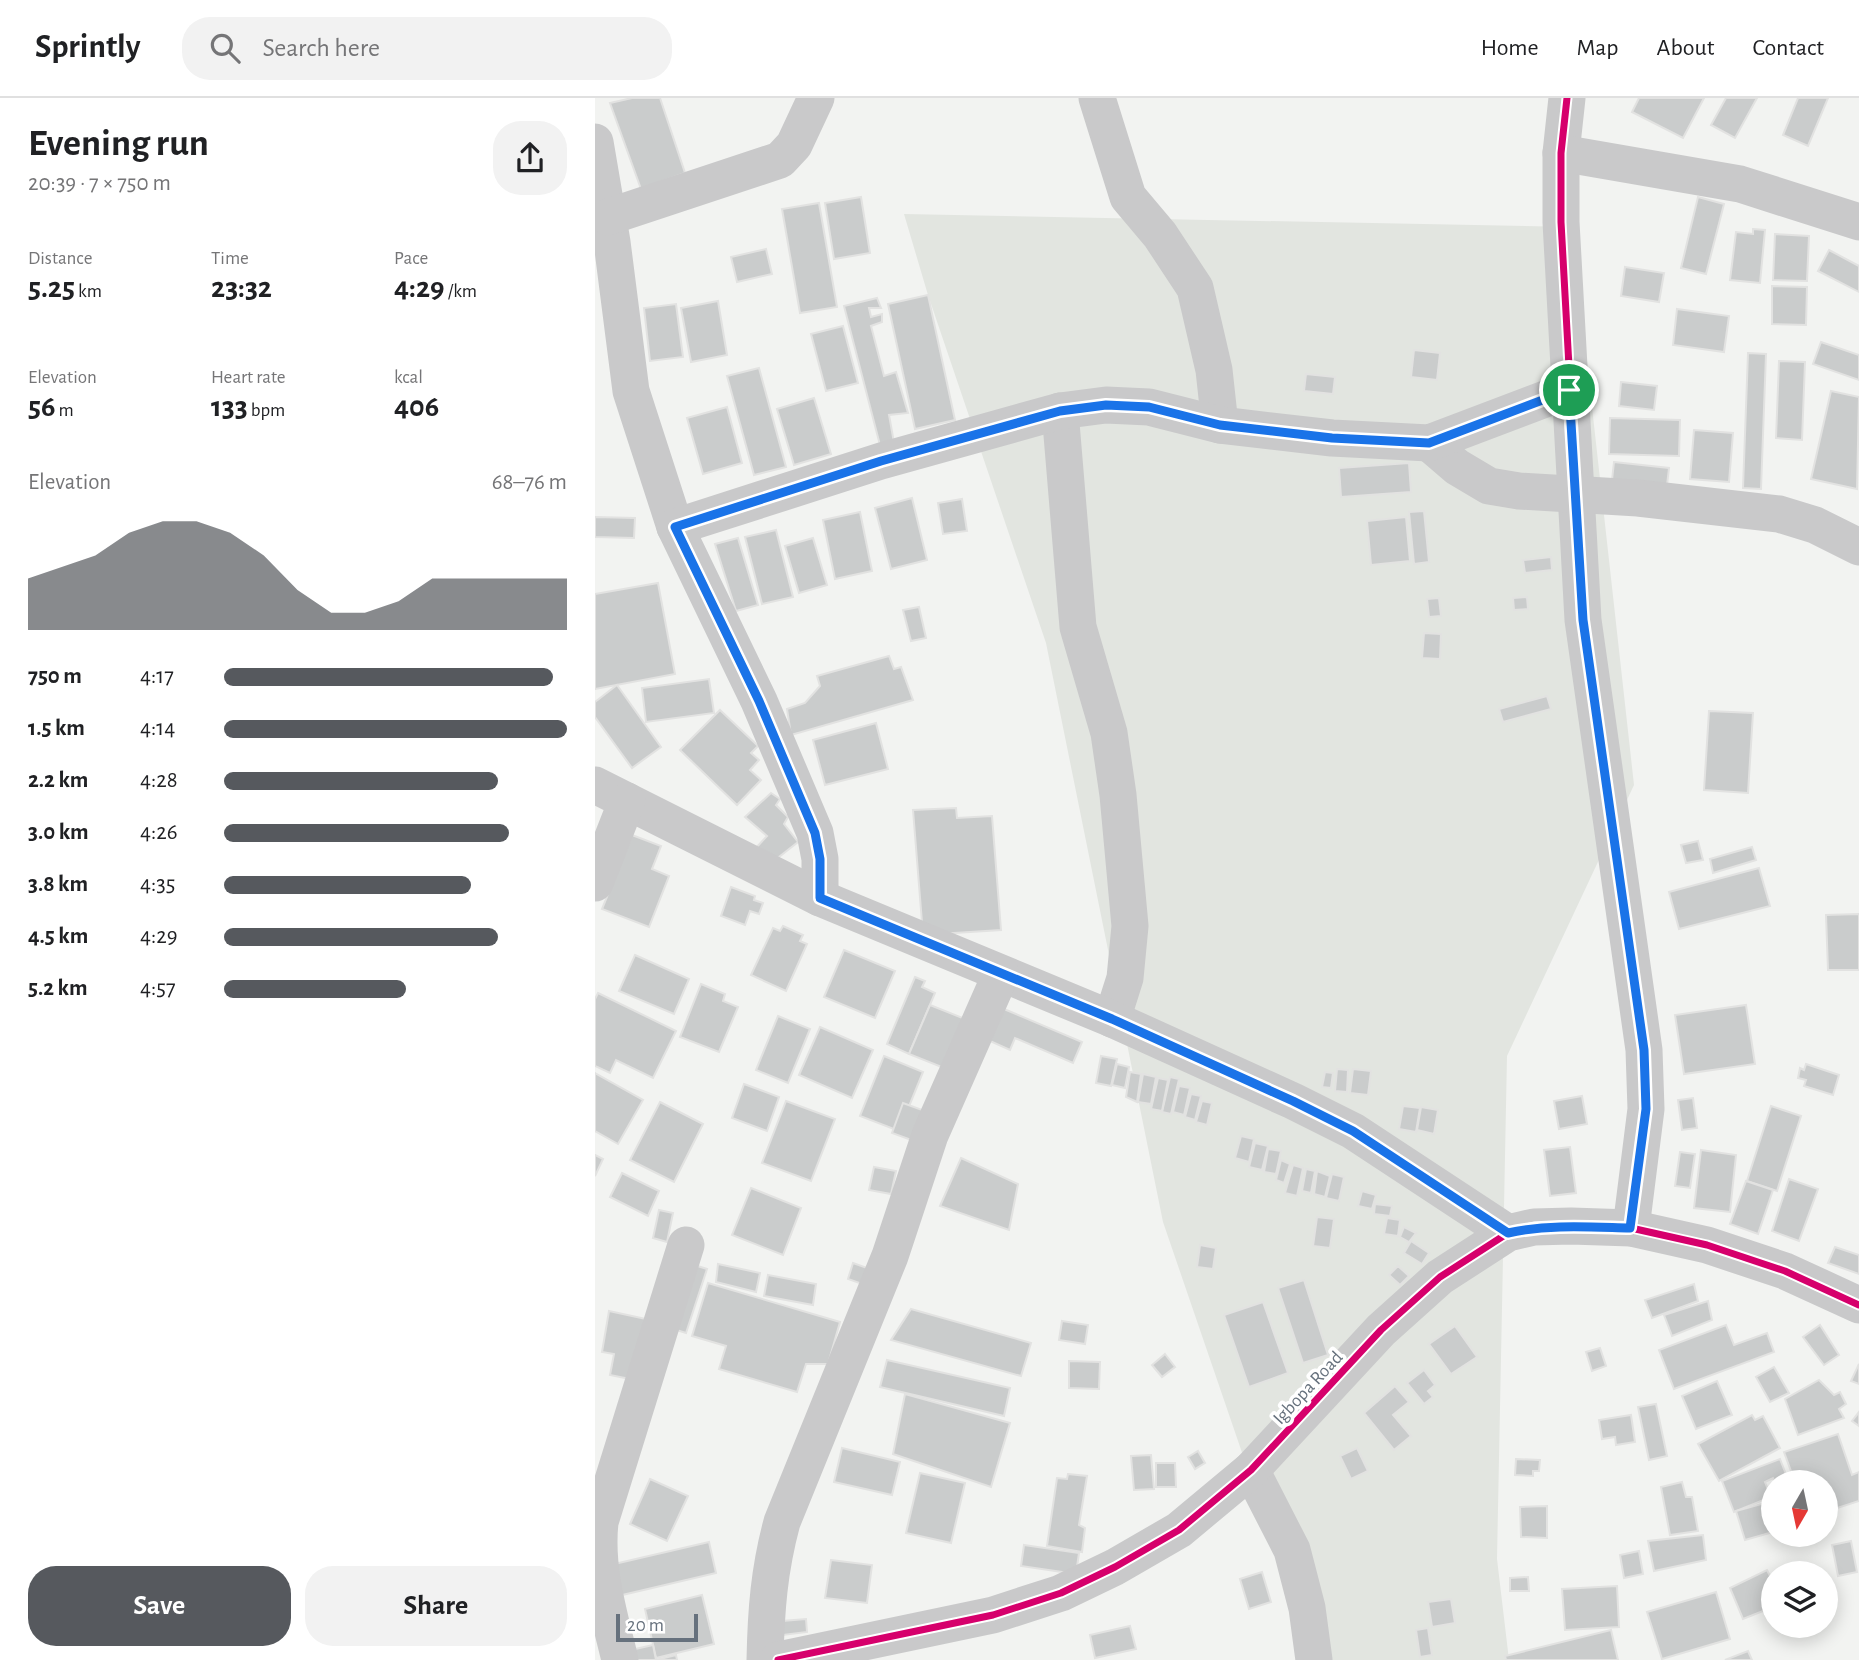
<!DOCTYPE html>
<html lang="en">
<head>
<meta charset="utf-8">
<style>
	body { margin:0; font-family:"Alegreya Sans",sans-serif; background:#f2f2f2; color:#202124; height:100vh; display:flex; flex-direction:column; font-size:26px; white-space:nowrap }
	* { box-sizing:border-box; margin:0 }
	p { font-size:23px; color:#757577 }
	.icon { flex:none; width:38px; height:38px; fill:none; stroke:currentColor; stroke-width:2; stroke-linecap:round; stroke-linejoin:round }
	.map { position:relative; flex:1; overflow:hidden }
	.side { display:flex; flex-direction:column; background:#fff; width:595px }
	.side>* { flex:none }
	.needle { width:46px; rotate:189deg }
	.fabs { position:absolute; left:1166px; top:1372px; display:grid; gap:14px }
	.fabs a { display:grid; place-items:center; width:77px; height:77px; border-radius:50%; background:#fff; box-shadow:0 4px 18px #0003; font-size:35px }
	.scale { position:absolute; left:21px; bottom:18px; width:82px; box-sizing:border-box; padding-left:7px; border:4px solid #66717d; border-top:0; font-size:19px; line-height:24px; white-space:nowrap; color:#66717d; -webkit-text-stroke:5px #fff; paint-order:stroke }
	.pin { position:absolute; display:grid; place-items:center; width:60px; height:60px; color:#fff; margin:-30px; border:4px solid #fff; border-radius:50%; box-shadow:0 2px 7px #0007 }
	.round { display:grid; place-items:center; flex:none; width:74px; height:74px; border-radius:28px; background:#f2f2f2 }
	.overview { display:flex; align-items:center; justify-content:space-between; height:119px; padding:0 28px }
	h1 { font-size:38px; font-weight:700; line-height:52px }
	.metrics { display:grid; grid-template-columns:repeat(3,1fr); gap:10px; height:119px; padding:7px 28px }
	.metrics div { display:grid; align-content:center }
	.metrics b { font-size:30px; font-weight:700 }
	.metrics small { font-size:19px; font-weight:400 }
	.metrics p { font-size:19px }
	.chart { height:196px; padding:14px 28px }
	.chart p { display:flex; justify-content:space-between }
	.chart svg { width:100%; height:126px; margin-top:7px; fill:#56595e; opacity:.7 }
	.button { display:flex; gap:14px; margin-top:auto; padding:14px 28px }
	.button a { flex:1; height:80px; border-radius:28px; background:#56595e; color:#fff; font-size:28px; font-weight:700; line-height:80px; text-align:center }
	.button a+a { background:#f2f2f2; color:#202124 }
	ul { padding:0 28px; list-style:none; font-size:23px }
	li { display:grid; grid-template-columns:112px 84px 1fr; align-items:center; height:52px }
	li i { height:18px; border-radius:9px; background:#56595e }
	header { display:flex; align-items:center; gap:42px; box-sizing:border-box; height:98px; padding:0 35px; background:#fff; border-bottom:2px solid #e0e0e0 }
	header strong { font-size:33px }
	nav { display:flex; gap:38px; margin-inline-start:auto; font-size:24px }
	.search { width:490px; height:63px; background:#f2f2f2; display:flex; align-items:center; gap:18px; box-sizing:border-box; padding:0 24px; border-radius:28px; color:#757577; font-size:26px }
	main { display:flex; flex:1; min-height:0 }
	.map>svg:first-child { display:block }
</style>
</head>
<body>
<header>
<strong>Sprintly</strong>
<div class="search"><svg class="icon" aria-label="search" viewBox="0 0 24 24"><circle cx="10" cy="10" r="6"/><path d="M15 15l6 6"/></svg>Search here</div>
<nav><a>Home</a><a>Map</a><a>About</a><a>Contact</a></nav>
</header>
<main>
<section class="side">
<div class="overview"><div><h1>Evening run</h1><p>20:39 · 7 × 750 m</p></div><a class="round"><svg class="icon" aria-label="share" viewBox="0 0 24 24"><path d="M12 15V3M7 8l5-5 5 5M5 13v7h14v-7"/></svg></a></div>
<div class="metrics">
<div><p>Distance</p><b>5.25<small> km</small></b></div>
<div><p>Time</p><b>23:32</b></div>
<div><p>Pace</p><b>4:29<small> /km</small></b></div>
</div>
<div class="metrics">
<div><p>Elevation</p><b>56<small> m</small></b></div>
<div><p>Heart rate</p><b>133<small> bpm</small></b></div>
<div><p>kcal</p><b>406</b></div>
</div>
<div class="chart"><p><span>Elevation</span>68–76 m</p>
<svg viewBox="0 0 160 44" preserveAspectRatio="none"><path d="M0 44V26L10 22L20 18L30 10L40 6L50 6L60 10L70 18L80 30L90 38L100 38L110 34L120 26L130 26L140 26L150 26L160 26V44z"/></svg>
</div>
<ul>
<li><b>750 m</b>4:17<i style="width:96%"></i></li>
<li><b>1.5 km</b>4:14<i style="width:100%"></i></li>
<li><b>2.2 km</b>4:28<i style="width:80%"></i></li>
<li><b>3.0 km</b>4:26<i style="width:83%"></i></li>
<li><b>3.8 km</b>4:35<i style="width:72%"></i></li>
<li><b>4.5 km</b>4:29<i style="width:80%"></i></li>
<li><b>5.2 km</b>4:57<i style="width:53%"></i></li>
</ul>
<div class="button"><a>Save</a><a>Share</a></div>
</section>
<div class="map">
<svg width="1264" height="1562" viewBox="0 0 1264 1562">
	<rect width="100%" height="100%" fill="#f2f3f1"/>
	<path fill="#e2e5e0" d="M309 116 977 129 1039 687 912 958 902 1461 914 1562H710L715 1553 568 1124 451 545 333 197Z"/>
	<g fill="#cacccc" stroke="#e2e2e1" stroke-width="2">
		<path d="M37 0H65L90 75 46 91 15 5Z"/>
		<path d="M1044 0H1109L1088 40 1037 14Z"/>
		<path d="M1131 0H1162L1140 40 1116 27Z"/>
		<path d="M1203 0H1233L1213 48 1188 37Z"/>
		<path d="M266 99 275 155 239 161 230 105Z"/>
		<path d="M1103 99 1129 106 1111 176 1086 170Z"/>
		<path d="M224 105 242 209 205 215 187 111Z"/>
		<path d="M1158 131 1170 132 1165 185 1135 182 1141 134 1158 136Z"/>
		<path d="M1180 136 1214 138 1212 183 1178 182Z"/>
		<path d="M171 151 177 176 142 184 136 159Z"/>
		<path d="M1234 152 1264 168V194L1223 173Z"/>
		<path d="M1030 169 1069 175 1064 204 1026 198Z"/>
		<path d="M1177 188 1212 189 1211 227 1177 226Z"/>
		<path d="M333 197 360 322 320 331 293 206Z"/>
		<path d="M282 200 286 210H274L276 219 287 216V224L276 228 289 278 301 274 313 315 294 317 300 350 286 351 249 208Z"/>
		<path d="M123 203 132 257 96 264 86 210Z"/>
		<path d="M81 206 88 259 55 263 49 210Z"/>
		<path d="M1082 211 1134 218 1129 254 1078 247Z"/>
		<path d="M248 228 263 285 231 293 216 236Z"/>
		<path d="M1226 244 1264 257V282L1218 266Z"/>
		<path d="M819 252 845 255 842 282 816 279Z"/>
		<path d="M1153 255 1171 256 1166 391 1148 390Z"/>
		<path d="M1184 263 1210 264 1207 342 1181 340Z"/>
		<path d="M164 270 191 369 159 377 132 278Z"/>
		<path d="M711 276 740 279 738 296 709 293Z"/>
		<path d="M1026 284 1062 288 1059 312 1024 308Z"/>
		<path d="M1236 293 1264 299 1262 391 1216 381Z"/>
		<path d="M219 300 236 356 199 367 182 311Z"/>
		<path d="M132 309 147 365 108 376 92 320Z"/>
		<path d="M1015 320 1085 322 1084 358 1014 356Z"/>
		<path d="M1099 332 1138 335 1134 384 1095 381Z"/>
		<path d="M1019 364 1074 370 1071 396 1016 391Z"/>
		<path d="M814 365 816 394 746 399 744 370Z"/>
		<path d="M317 400 332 462 296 471 280 410Z"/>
		<path d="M367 401 372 433 348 436 343 405Z"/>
		<path d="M829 413 834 464 819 466 814 414Z"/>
		<path d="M265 414 277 473 240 481 228 422Z"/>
		<path d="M0 419 40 420 39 440 0 439Z"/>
		<path d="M811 419 815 463 776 467 772 423Z"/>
		<path d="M181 432 198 499 167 506 150 439Z"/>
		<path d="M143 440 163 507 141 513 120 446Z"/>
		<path d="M218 440 232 487 204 495 190 448Z"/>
		<path d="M956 459 957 472 930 475 928 462Z"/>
		<path d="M63 485 80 576 0 591V496Z"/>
		<path d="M932 499 933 511 919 512 918 500Z"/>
		<path d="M844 500 846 518 834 519 832 501Z"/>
		<path d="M324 509 331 540 316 543 308 512Z"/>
		<path d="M829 535 846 536 845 561 827 560Z"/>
		<path d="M294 558 299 571 306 569 318 602 196 637 192 611 210 605 225 588 222 578Z"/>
		<path d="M114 581 119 615 51 624 47 590Z"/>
		<path d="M22 587 66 649 37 670 0 619V604Z"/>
		<path d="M952 598 956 611 908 624 904 611Z"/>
		<path d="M125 612 163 648 156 655 164 662 155 672 166 682 142 707 85 652Z"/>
		<path d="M1114 613 1158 615 1153 695 1109 692Z"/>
		<path d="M281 625 293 671 230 687 218 642Z"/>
		<path d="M176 695 185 701 181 707 193 719 189 726 203 744 175 766 159 752 172 738 150 719Z"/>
		<path d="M361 710 362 720 397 718 406 832 328 837 318 712Z"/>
		<path d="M37 737 66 748 57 771 74 778 54 829 7 811Z"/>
		<path d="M1103 743 1108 762 1091 765 1086 747Z"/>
		<path d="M1157 749 1161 762 1118 775 1115 761Z"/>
		<path d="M1164 770 1175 808 1084 831 1074 794Z"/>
		<path d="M136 789 160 798 159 802 168 805 164 816 155 813 150 827 126 818Z"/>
		<path d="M1264 816V872H1233L1231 817Z"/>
		<path d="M188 828 208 837 205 843 212 846 191 893 156 877 178 830 185 833Z"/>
		<path d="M249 852 300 873 280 920 229 899Z"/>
		<path d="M40 857 94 881 79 916 24 893Z"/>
		<path d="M320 879 330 883 327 889 340 895 314 956 292 946Z"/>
		<path d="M106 886 130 896 128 903 143 909 124 954 85 939Z"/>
		<path d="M3 895 81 933 58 980 21 962 15 975 0 968V901Z"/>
		<path d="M335 907 375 923 354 972 314 956Z"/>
		<path d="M1151 907 1160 966 1089 976 1080 917Z"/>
		<path d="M409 911 487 944 478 965 420 940 415 952 395 943Z"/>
		<path d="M183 918 215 931 193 985 161 972Z"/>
		<path d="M225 929 278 952 257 1000 204 977Z"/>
		<path d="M289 958 328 974 304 1033 265 1018Z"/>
		<path d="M506 958 522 961 516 988 501 985Z"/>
		<path d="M522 966 534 969 530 990 517 987Z"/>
		<path d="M1211 966 1244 977 1238 997 1209 988 1211 982 1203 980 1205 970 1209 972Z"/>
		<path d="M742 971 753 972 752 994 740 993Z"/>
		<path d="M758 971 776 973 773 997 755 995Z"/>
		<path d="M535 974 546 976 542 1004 531 999Z"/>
		<path d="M730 974 738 975 736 990 727 989Z"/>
		<path d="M0 975 48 1002 23 1046 0 1033Z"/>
		<path d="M548 976 561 979 556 1006 543 1004Z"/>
		<path d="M575 979 584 981 576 1016 567 1014Z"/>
		<path d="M563 980 573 982 567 1013 556 1011Z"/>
		<path d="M149 986 184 999 172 1033 137 1020Z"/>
		<path d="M584 988 595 990 589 1017 578 1014Z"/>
		<path d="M596 996 606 998 600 1022 590 1019Z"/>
		<path d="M987 998 992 1026 964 1031 959 1003Z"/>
		<path d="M1098 1000 1102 1030 1087 1032 1083 1002Z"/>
		<path d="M191 1003 240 1021 216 1083 167 1065Z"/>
		<path d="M607 1003 617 1005 612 1027 601 1024Z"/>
		<path d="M65 1004 108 1026 79 1084 35 1062Z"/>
		<path d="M308 1005 330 1013 319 1043 297 1035Z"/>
		<path d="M808 1008 825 1010 821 1034 804 1031Z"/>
		<path d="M1176 1008 1206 1018 1182 1093 1152 1083Z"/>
		<path d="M826 1009 843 1012 839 1036 822 1032Z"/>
		<path d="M646 1038 659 1041 654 1064 640 1060Z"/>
		<path d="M660 1045 673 1048 667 1072 654 1069Z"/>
		<path d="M975 1049 981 1095 955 1098 949 1052Z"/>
		<path d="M673 1051 686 1053 681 1076 669 1074Z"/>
		<path d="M1106 1052 1141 1057 1135 1114 1099 1110Z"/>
		<path d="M1085 1054 1100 1056 1095 1090 1080 1088Z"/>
		<path d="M0 1057 8 1061 0 1078Z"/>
		<path d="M366 1060 423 1086 414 1132 345 1108Z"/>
		<path d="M686 1062 695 1066 689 1085 681 1082Z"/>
		<path d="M698 1067 708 1070 702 1098 690 1095Z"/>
		<path d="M279 1069 301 1073 296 1096 274 1092Z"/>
		<path d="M711 1071 720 1073 716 1095 707 1093Z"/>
		<path d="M722 1073 735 1078 730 1099 719 1096Z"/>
		<path d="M27 1075 64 1093 53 1118 15 1099Z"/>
		<path d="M737 1076 749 1079 744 1103 731 1100Z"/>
		<path d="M1194 1081 1223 1091 1204 1143 1177 1133Z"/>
		<path d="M1151 1083 1178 1092 1163 1136 1135 1126Z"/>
		<path d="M156 1090 206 1110 188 1157 137 1137Z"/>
		<path d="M767 1093 781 1097 777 1111 763 1108Z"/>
		<path d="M780 1106 797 1108 795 1118 779 1116Z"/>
		<path d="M64 1112 78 1115 72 1144 58 1140Z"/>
		<path d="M722 1119 739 1121 735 1150 718 1148Z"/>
		<path d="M792 1120 805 1122 803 1138 789 1136Z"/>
		<path d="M809 1129 821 1135 814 1144 805 1139Z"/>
		<path d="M816 1143 834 1155 827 1166 809 1155Z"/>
		<path d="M605 1147 621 1150 618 1171 602 1169Z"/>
		<path d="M1240 1149 1264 1157V1176L1233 1165Z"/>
		<path d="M93 1165 112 1171 91 1235 72 1229Z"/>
		<path d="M258 1165 275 1171 270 1187 253 1181Z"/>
		<path d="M123 1166 165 1175 161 1194 121 1184Z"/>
		<path d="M803 1168 814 1178 805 1187 794 1177Z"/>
		<path d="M173 1177 221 1186 218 1207 169 1198Z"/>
		<path d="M709 1182 733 1257 708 1265 683 1190Z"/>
		<path d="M113 1185 245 1224 233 1266H211L202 1294 124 1271 131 1248 97 1238Z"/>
		<path d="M1099 1186 1103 1203 1057 1220 1050 1202Z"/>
		<path d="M1113 1203 1117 1222 1077 1238 1069 1217Z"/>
		<path d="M668 1204 693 1275 654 1289 629 1217Z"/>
		<path d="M316 1211 436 1245 426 1278 296 1242Z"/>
		<path d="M14 1213 51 1221 40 1282 15 1277 19 1256 7 1254Z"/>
		<path d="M467 1223 493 1227 490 1246 464 1242Z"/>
		<path d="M1131 1227 1139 1247 1172 1235 1179 1254 1079 1291 1064 1252Z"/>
		<path d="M1225 1227 1244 1257 1229 1267 1208 1239Z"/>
		<path d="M860 1228 882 1259 856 1276 834 1246Z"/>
		<path d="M1005 1250 1011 1268 997 1273 991 1254Z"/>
		<path d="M570 1256 580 1269 567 1279 557 1267Z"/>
		<path d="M292 1262 415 1290 409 1318 285 1289Z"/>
		<path d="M474 1263 505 1264 504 1291 474 1290Z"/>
		<path d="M1264 1266V1286L1256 1283Z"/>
		<path d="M1179 1269 1194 1295 1175 1304 1161 1279Z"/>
		<path d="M829 1272 840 1287 833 1293 838 1299 829 1306 812 1285Z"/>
		<path d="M1224 1282 1239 1297 1245 1294 1251 1306 1244 1311 1249 1320 1203 1337 1190 1301Z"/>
		<path d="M1122 1283 1137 1317 1101 1331 1087 1298Z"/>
		<path d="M800 1288 814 1304 798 1317 816 1338 799 1352 769 1315Z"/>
		<path d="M310 1296 415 1325 396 1389 298 1356Z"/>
		<path d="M1061 1306 1072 1358 1054 1362 1043 1309Z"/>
		<path d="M1264 1314V1328L1257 1323Z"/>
		<path d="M1036 1317 1040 1344 1021 1347 1020 1339 1007 1341 1004 1322Z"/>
		<path d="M1157 1317 1160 1322 1168 1318 1185 1350 1124 1383 1103 1346Z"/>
		<path d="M1243 1336 1257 1377 1264 1374V1403L1230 1414V1384H1200L1189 1354Z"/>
		<path d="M247 1350 305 1364 297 1397 239 1384Z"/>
		<path d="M762 1350 773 1373 756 1381 745 1358Z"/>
		<path d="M603 1353 610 1365 600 1371 593 1359Z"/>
		<path d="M556 1357 559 1391 539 1392 536 1358Z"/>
		<path d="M921 1361 945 1362 944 1373H938V1378L920 1377Z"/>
		<path d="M1185 1361 1194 1384H1180L1178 1380 1170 1384 1176 1399 1139 1414 1127 1383Z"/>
		<path d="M561 1365H580L581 1389H561Z"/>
		<path d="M325 1375 370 1385 356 1445 311 1435Z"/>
		<path d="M473 1376 492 1378 484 1427 490 1430 487 1454 452 1448 462 1380 472 1381Z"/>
		<path d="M55 1381 93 1398 72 1443 35 1426Z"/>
		<path d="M1087 1384 1091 1399H1097L1103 1433 1075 1437 1066 1389Z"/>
		<path d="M1177 1403 1178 1434 1150 1442 1141 1413Z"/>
		<path d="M952 1408V1440L926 1439 925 1409Z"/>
		<path d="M1108 1437 1111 1462 1059 1473 1053 1443Z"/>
		<path d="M1256 1443 1262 1474 1243 1478 1237 1447Z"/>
		<path d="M114 1444 121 1475 23 1498 15 1467Z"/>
		<path d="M429 1447 484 1455 481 1476 426 1468Z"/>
		<path d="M1044 1453 1048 1476 1029 1480 1025 1457Z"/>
		<path d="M236 1462 277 1467 272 1505 230 1500Z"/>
		<path d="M1172 1472 1178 1484V1509L1148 1521 1135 1490Z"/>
		<path d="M667 1474 676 1504 654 1511 645 1481Z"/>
		<path d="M933 1479 934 1493H915V1480Z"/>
		<path d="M1022 1488 1024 1529 970 1532 967 1491Z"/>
		<path d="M1121 1494 1135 1541 1067 1561 1052 1514Z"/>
		<path d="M107 1497 119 1546 61 1560 50 1511Z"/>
		<path d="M856 1501 860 1525 837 1529 833 1504Z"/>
		<path d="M211 1521 212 1534 188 1537 187 1523Z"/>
		<path d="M535 1528 541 1551 500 1560 495 1537Z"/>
		<path d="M833 1530 837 1557 825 1559 821 1532Z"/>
		<path d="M1016 1532 1023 1562H911L910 1558Z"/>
		<path d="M58 1547 61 1562 81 1557 82 1562H29L27 1554Z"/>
		<path d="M1153 1553 1157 1562H1130Z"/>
	</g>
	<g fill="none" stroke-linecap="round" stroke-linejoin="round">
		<g stroke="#c9c9ca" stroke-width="37">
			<path d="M502 0 533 99 565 137 600 190 619 272 625 327"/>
			<path d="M972 0 966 55V124L988 522 1049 952 1051 1011 1036 1130"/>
			<path d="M0 44 17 144 36 293 80 429 164 603 220 735 225 761V800"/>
			<path d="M966 55 1145 86 1264 124"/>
			<path d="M13 119 185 62 199 47 221 0"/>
			<path d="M465 313 483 529 514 635 523 697 535 828 530 880 517 921"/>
			<path d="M834 345 862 369 894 388 924 393 1043 400 1184 416 1220 427 1264 449"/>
			<path d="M80 429 286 363 465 313 511 307 554 309 625 327 737 340 834 345 974 292"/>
			<path d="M0 687 225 800 517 921 698 1003 758 1033 913 1135"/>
			<path d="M0 785 32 703"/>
			<path d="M656 1372 697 1452 712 1510 719 1562"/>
			<path d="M25 1562C14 1516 0 1471 5 1424L91 1147"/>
			<path d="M170 1562C171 1513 174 1472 187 1424L295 1158 335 1037 406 876"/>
			<path d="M183 1562 398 1517 466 1495 520 1469 584 1432 656 1372 786 1232 845 1179 913 1135 939 1129 976 1128 1036 1130 1112 1147 1190 1173 1264 1207"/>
		</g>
		<g stroke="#fff" stroke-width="11">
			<g id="cycleway">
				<path d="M972 0 966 55V124L988 522 1049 952 1051 1011 1036 1130"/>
				<path d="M183 1562 398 1517 466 1495 520 1469 584 1432 656 1372 786 1232 845 1179 913 1135 939 1129 976 1128 1036 1130 1112 1147 1190 1173 1264 1207"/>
			</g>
		</g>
		<use href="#cycleway" stroke="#d6006c" stroke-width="7"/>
	</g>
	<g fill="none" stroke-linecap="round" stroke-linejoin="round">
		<g stroke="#fff" stroke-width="14">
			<path id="route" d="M974 292 988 522 1049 952 1051 1011 1035 1130C994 1129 954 1126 913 1135L758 1033 698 1003 517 921 225 800V761L220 735 164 603 80 429 286 363 465 313 511 307 554 309 625 327 737 340 834 345Z"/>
		</g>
		<use href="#route" stroke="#1a73e8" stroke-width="9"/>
	</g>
	<g text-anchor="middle" stroke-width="7" stroke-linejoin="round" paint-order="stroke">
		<g font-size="19" fill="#66717d" stroke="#fff">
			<text transform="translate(712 1289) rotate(-47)" y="7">Igbopa Road</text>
		</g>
	</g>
</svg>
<div class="fabs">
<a><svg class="needle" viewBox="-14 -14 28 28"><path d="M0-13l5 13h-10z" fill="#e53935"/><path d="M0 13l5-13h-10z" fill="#757577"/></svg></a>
<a><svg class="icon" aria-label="layers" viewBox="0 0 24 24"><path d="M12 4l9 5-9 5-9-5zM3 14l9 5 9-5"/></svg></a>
</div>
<div class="scale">20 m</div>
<div class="pin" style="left:974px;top:292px;background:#1e9e55"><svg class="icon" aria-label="arrive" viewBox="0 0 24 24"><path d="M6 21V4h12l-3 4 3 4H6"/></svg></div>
</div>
</main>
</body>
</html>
